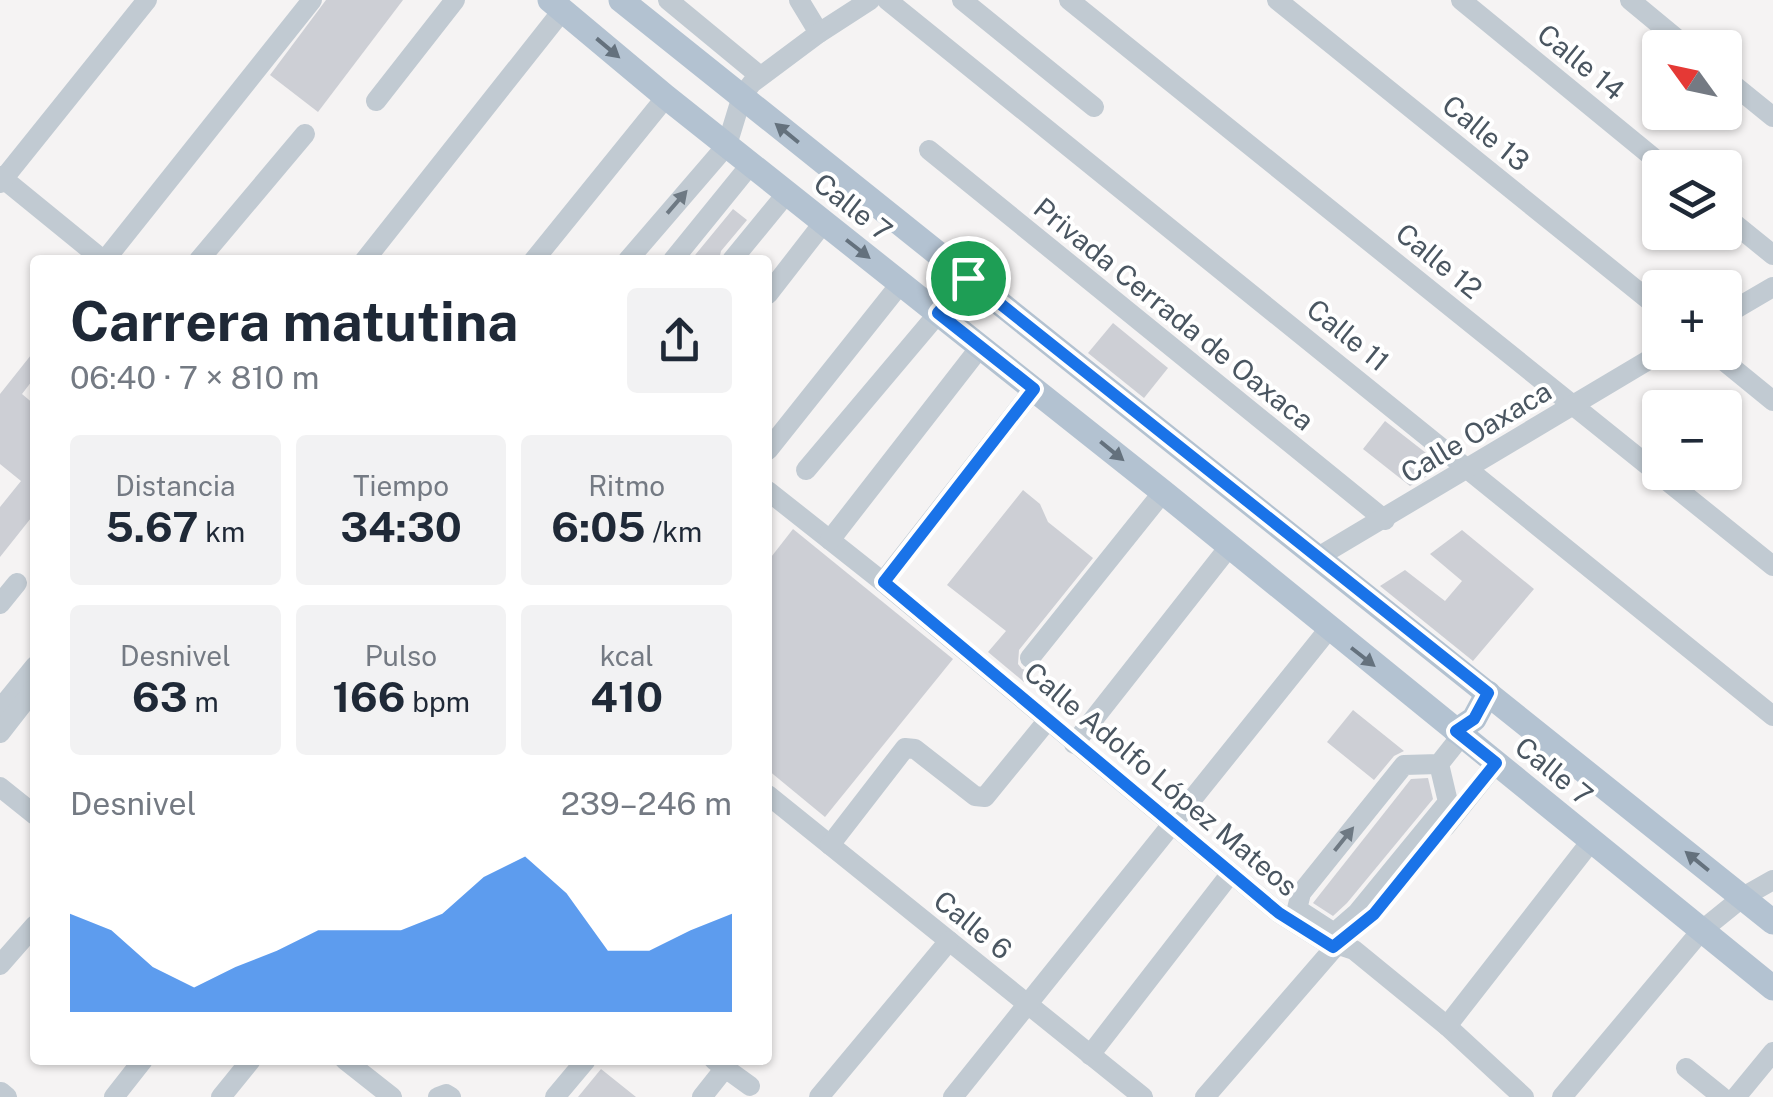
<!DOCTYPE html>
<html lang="es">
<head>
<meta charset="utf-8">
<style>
	body { margin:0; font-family:"Public Sans",sans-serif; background:#f2f2f3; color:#1f2937; height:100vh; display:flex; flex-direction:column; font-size:38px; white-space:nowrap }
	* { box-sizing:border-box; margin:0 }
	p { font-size:32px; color:#747a83 }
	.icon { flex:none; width:55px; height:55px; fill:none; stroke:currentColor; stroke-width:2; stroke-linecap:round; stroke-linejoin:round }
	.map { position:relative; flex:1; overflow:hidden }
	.panel { position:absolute; left:30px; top:255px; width:742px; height:810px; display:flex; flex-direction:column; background:#fff; border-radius:10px; box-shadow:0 2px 8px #0004 }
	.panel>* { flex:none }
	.needle { width:65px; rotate:303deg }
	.fabs { position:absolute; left:1642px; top:30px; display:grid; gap:20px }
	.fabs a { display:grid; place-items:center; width:100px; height:100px; border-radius:10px; background:#fff; box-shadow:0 2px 8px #0004; font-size:50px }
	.pin { position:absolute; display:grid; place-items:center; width:85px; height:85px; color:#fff; margin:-42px; border:5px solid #fff; border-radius:50%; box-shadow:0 2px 10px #0007 }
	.round { display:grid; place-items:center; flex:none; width:105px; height:105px; border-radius:10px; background:#f2f2f3 }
	.summary { display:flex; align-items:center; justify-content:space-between; height:170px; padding:0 40px }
	h1 { font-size:55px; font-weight:700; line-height:75px }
	.figures { display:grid; grid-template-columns:repeat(3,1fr); gap:15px; height:170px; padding:10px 40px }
	.figures div { display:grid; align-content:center; border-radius:10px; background:#f2f2f3; text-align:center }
	.figures b { font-size:42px; font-weight:700 }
	.figures small { font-size:28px; font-weight:400 }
	.figures p { font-size:28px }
	.chart { height:280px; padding:20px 40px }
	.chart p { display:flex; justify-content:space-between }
	.chart svg { width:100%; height:180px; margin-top:10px; fill:#1a73e8; opacity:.7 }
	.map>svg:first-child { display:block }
</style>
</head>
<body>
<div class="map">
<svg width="1773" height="1097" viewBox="0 0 1773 1097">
	<rect width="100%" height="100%" fill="#f5f3f3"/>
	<g fill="#cdcfd5">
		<path d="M403 0 318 112 270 75 326 0Z"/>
		<path d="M733 209 747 220 721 251 719 260H691Z"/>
		<path d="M1113 323 1168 368 1144 398 1088 353Z"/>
		<path d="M35 350V377L22 394 35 405V513L0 557V507L21 481 0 464V394Z"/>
		<path d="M1385 421 1435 460 1443 467 1410 486 1363 449Z"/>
		<path d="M1023 490 1040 504 1048 522 1093 558 1019 650 1018 664 1022 669 1032 671 1024 682 988 652 1006 631 947 585Z"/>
		<path d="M793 529 953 659 825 817 768 770V561Z"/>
		<path d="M1462 530 1534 589 1473 661 1380 586 1405 570 1445 601 1462 581 1430 554Z"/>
		<path d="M1353 710 1404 751 1394 756 1374 780 1327 742Z"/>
		<path d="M1428 778 1433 799 1347 903 1333 916 1313 903 1411 779Z"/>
		<path d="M601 1069 636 1097H578Z"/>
	</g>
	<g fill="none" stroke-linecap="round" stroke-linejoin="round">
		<g stroke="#c1cad2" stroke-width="20">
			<path d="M668 0 760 76"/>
			<path d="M799 0 819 33"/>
			<path d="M887 0 1773 716"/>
			<path d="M962 0 1094 107"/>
			<path d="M1069 0 1773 566"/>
			<path d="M1277 0 1660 309"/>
			<path d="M1461 0 1666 168"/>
			<path d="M1630 0 1688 48"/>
			<path d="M1725 78 1773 117"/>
			<path d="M376 101 455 0"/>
			<path d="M929 150 1385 520"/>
			<path d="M0 176 103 260"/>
			<path d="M0 183 147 0"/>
			<path d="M1725 216 1773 255"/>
			<path d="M105 260 312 0"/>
			<path d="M199 260 305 134"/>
			<path d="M365 260 562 11"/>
			<path d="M534 260 666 97"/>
			<path d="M628 260 727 145 742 96 752 83 819 33 870 0"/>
			<path d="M673 260 751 164"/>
			<path d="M732 260 787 193"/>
			<path d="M768 294 824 222"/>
			<path d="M1725 315 1773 287"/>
			<path d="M1713 352 1773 401"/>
			<path d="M768 450 901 283"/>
			<path d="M806 470 968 278"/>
			<path d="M768 491 883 582 1279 913 1333 947 1342 946 1354 950 1447 1026 1524 1097"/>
			<path d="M830 540 981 346"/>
			<path d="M1318 557 1662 352"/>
			<path d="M883 582 1034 389"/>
			<path d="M0 604 17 583"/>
			<path d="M1030 658 1163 492"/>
			<path d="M0 709 35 666"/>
			<path d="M0 733 35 688"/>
			<path d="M1074 744 1229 547"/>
			<path d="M1439 764 1448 802 1357 913 1334 933 1297 909 1301 893 1404 765 1439 764 1462 735"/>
			<path d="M0 787 35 815"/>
			<path d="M768 795 1143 1097"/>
			<path d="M1445 827 1496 763"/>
			<path d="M830 845 905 748 915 749 975 796 985 797 1047 721"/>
			<path d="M0 965 35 925"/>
			<path d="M1447 1026 1592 840"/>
			<path d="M1090 1055 1231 873"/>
			<path d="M345 1060 392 1097"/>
			<path d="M714 1060 750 1086"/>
			<path d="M1686 1068 1722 1097"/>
			<path d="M1 1092 7 1097"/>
			<path d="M114 1097 143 1060"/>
			<path d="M221 1097 251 1060"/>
			<path d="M438 1097 446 1094 451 1097"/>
			<path d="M555 1097 586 1060"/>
			<path d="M702 1097 725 1068"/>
			<path d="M819 1097 949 941"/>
			<path d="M953 1097 1328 630"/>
			<path d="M1205 1097 1341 940"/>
			<path d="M1562 1097 1701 931 1743 897 1773 880"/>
			<path d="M1736 1097 1773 1052"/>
		</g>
		<g stroke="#b3c2d1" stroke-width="25">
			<path d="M550 0 666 97 1163 492 1773 988"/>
			<path d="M621 0 1773 922"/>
			<path d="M1456 731 1474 719 1488 693"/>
		</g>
	</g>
	<defs><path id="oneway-solid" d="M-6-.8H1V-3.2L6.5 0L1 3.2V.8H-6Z" transform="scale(2.5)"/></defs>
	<g fill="#64717d">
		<use href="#oneway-solid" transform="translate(608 48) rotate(40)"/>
		<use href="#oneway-solid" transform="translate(787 133) rotate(-141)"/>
		<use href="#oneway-solid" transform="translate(858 249) rotate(38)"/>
		<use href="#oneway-solid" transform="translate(1112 451) rotate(39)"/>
		<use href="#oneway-solid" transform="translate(1363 657) rotate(38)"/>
		<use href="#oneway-solid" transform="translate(1697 861) rotate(-141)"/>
	</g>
	<g fill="#6e7983">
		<use href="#oneway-solid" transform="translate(677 202) rotate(-49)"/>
		<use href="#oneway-solid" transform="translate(1344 839) rotate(-51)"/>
	</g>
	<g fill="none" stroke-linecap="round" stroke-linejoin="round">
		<g stroke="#fff" stroke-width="20">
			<path id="route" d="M968 278 1488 693 1474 719 1456 731 1496 763 1374 914 1333 947 1279 913 884 582 1034 389 938 313Z"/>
		</g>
		<use href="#route" stroke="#1a73e8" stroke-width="12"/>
	</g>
	<g text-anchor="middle" stroke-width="8" stroke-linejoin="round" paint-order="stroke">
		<g font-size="28" fill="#4a5661" stroke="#fff">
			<text transform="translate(1581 62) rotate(39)" y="10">Calle 14</text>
			<text transform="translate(1486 133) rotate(39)" y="10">Calle 13</text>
			<text transform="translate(853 207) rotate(38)" y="10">Calle 7</text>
			<text transform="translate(1439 261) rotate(39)" y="10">Calle 12</text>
			<text transform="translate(1174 314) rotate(39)" y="10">Privada Cerrada de Oaxaca</text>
			<text transform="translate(1348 335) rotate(39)" y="10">Calle 11</text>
			<text transform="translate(1476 432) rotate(-31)" y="10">Calle Oaxaca</text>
			<text transform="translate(1554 771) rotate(39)" y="10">Calle 7</text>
			<text transform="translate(1161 779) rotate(40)" y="10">Calle Adolfo López Mateos</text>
			<text transform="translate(973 925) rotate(39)" y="10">Calle 6</text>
		</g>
	</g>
</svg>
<div class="fabs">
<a><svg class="needle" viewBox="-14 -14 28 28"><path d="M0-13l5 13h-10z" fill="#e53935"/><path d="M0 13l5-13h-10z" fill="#747a83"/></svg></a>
<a><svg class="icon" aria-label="layers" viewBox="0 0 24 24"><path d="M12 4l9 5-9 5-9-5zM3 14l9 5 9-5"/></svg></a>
<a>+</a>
<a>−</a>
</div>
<div class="pin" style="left:968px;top:278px;background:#1e9e55"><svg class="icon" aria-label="arrive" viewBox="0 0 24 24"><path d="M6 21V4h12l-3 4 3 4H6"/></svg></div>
<section class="panel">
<div class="summary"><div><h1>Carrera matutina</h1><p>06:40 · 7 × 810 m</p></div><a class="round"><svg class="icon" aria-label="share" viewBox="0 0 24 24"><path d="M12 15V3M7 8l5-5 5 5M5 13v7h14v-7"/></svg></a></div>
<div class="figures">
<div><p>Distancia</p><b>5.67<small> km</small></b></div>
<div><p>Tiempo</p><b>34:30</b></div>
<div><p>Ritmo</p><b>6:05<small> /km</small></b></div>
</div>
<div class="figures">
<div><p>Desnivel</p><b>63<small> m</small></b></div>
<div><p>Pulso</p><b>166<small> bpm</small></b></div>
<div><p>kcal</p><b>410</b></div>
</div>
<div class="chart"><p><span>Desnivel</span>239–246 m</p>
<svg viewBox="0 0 160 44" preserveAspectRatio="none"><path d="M0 44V20L10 24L20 33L30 38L40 33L50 29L60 24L70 24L80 24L90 20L100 11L110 6L120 15L130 29L140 29L150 24L160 20V44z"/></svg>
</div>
</section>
</div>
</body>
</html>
